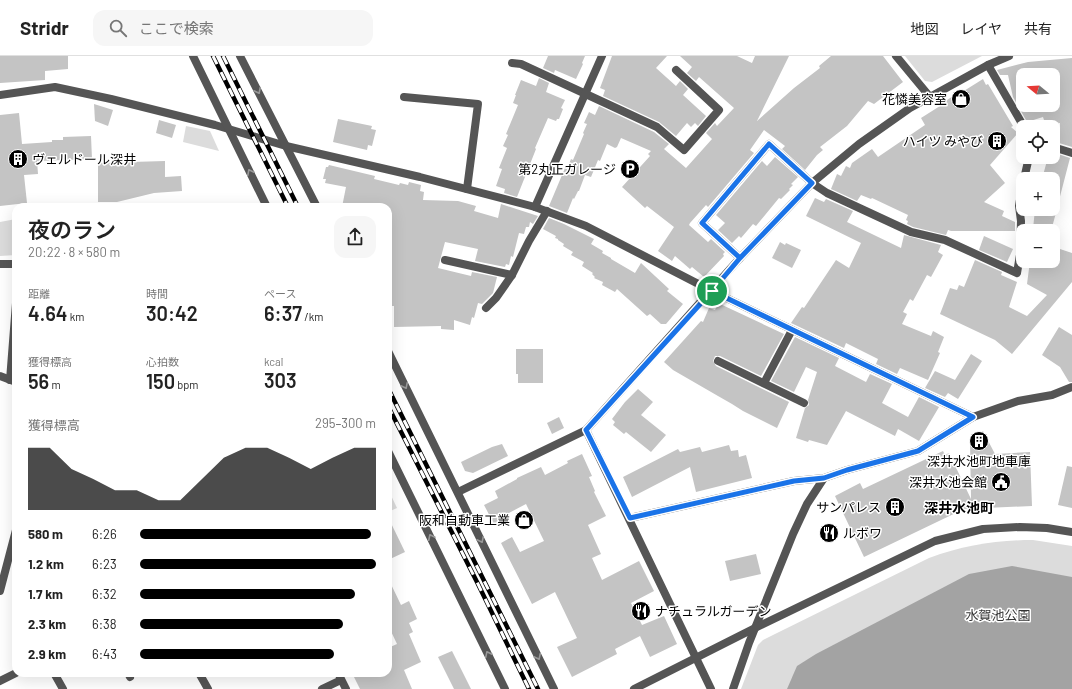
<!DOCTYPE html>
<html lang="ja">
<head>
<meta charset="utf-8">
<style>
	body { margin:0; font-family:Barlow,"Noto Sans JP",sans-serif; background:#f6f6f6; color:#222; height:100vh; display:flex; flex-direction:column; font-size:15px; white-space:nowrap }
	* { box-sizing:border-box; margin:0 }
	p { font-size:13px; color:#767676 }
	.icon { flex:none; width:22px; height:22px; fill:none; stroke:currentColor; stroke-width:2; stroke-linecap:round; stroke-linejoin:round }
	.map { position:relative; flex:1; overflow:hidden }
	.panel { position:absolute; left:12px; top:147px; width:380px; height:474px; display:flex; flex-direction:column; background:#fff; border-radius:12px; box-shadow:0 4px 16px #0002 }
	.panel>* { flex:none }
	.needle { width:26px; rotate:288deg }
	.tools { position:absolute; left:1016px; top:12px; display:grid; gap:8px }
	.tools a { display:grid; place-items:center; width:44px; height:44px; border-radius:8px; background:#fff; box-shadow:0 4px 16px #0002; font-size:20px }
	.pin { position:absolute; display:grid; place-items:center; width:34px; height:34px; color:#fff; margin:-17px; border:2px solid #fff; border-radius:50%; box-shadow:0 1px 4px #0007 }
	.round { display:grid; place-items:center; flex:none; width:42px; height:42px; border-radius:12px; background:#f6f6f6 }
	.overview { display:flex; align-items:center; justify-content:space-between; height:68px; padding:0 16px }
	h1 { font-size:22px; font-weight:600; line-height:30px }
	.stats { display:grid; grid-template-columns:repeat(3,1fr); gap:6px; height:68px; padding:4px 16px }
	.stats div { display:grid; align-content:center }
	.stats b { font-size:20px; font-weight:600 }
	.stats small { font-size:11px; font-weight:400 }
	.stats p { font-size:11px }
	.chart { height:112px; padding:8px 16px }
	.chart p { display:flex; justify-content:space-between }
	.chart svg { width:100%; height:72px; margin-top:4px; fill:#000; opacity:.7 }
	ul { padding:0 16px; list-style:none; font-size:13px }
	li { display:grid; grid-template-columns:64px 48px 1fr; align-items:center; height:30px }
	li i { height:10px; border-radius:5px; background:#000 }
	header { display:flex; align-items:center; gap:24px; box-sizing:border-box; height:56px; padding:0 20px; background:#fff; border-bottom:1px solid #e0e0e0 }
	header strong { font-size:19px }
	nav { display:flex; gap:22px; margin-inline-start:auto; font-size:14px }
	.search { width:280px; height:36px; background:#f6f6f6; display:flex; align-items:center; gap:10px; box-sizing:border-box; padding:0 14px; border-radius:12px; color:#767676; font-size:15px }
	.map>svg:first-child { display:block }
</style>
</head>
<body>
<header>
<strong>Stridr</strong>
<div class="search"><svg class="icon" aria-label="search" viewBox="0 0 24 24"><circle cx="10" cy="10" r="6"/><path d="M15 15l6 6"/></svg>ここで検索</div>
<nav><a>地図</a><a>レイヤ</a><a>共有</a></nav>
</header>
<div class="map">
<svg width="1072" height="633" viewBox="0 0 1072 633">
	<rect width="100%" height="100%" fill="#fff"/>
	<g fill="#dcdcdc">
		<path d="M905 0H982L932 26 925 25Z"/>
		<path d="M186 70 210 75 219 95 183 86Z"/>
		<path d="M16 163V199L0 200V166Z"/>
		<path d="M388 433 397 452 388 456Z"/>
		<path d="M1033 484 1072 490V633H741L758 589 763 584 773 579 929 502C964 489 997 484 1033 484Z"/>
	</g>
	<path fill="#a3a3a3" d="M1012 510 1072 521V633H787L797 610 816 598 969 518Z"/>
	<g fill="#c4c4c4" fill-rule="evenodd">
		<path d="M0 0H68V13L45 15V24L0 27Z"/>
		<path d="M548 0H585L582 7 583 8 576 23 555 14 554 17 543 12Z"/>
		<path d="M612 0H667L656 12 676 30 680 25 688 33 683 39 706 60 698 70 695 67 691 71 687 67 676 80 659 66 603 40 605 34 600 32Z"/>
		<path d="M680 0H737L752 7 755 0H789L757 65 794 32 820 12 819 10 831 0H883L903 26 874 48 868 45 847 70 820 91 823 94 817 99 805 114 782 93 785 90 764 74 750 94 754 97 708 151 706 149 690 167 689 169 708 186 711 183 725 196 723 198 724 200 704 221 692 211 690 213 675 200 672 205 658 195 674 171 647 150 645 152 622 131 650 100 648 98 651 95 621 82 617 91 615 92 607 88 600 105 598 104 591 121 585 119 579 135H578L574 143 573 142 567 157 549 150 565 112 567 113 571 103 573 104 584 78 583 77 587 68 584 67 589 56 595 59 599 50 654 76 669 88 664 93 686 112 712 83 706 77 715 67 717 70 734 52 699 21 696 25 687 17 692 11Z"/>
		<path d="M1072 2V91L1059 87 1060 67 1046 70 1043 61 1027 66 1013 41 1008 19H1000L997 14 1028 6ZM1023 19H1053V49H1023Z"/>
		<path d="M539 22 549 27 546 36 565 44 561 52 563 53 559 63H557L556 65 548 62 535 92 536 93 517 141 504 137 505 133 496 130 502 113 499 112 507 92 503 90 508 79 506 78 518 49 513 47 516 39H515L521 24 536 30Z"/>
		<path d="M983 23 986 29 988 28 1013 70 1011 71 1018 77 990 109 1005 127 984 146 1004 155 1002 160 1015 166V175H951L948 174 946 179 913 171 907 168 908 165 906 164 908 159 872 142 871 143 861 139 857 145 831 133 837 118 841 120 846 110 850 112 852 107 872 93 878 101 925 69 921 62 940 50 939 49 958 37 959 38Z"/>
		<path d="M94 48 113 54 108 70 95 65Z"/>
		<path d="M19 57 22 88 52 86V84H63V81L91 80 92 103 37 105 38 118 24 119 27 147 0 150V59Z"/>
		<path d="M338 63 372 70 371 73 376 74 372 90 368 89 367 94 333 86Z"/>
		<path d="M159 64 176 69 172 82 156 77Z"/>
		<path d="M1058 98 1070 102 1057 152H1053V123H1042L1048 101 1058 102Z"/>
		<path d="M775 101 798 121 791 128 793 129 789 133 790 134 781 143 779 142 756 170 753 168 741 182 739 180 732 187 718 174 725 167 716 159 762 105 767 110Z"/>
		<path d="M165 105V121L181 120 182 135 154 137 117 146H98V107Z"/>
		<path d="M329 109 375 120 374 123 399 129 400 127 408 129 409 126 421 129 420 135 424 136 423 144 458 145 476 150 474 155 498 162 501 148 538 160 533 168 530 166 529 171H526L524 178 519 177 513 201 511 200 509 209 506 208 505 211 475 205 478 193 445 186 438 212 471 220 472 216 497 221 493 237 482 248 478 247 474 262 472 261 470 269 454 264V274L441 273V270L394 271V250H391V217L388 216V151H342L346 131 325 127 326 123H323L326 111H328Z"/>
		<path d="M815 142 824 146 826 143 853 155 847 166 901 192 904 179 941 189 938 196 943 199 931 221 927 219 913 245 910 243 903 256 907 258 902 268 931 280 933 275 944 281 938 296 940 297 928 324 900 312 897 318 876 308 878 303 846 287 844 292 791 267 802 251 804 252 836 204 849 212 861 187 806 160Z"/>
		<path d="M1035 153H1057L1051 175H1026V170L1033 173Z"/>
		<path d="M549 162 564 168 594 183 591 188 603 195 602 197 611 202V203L635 217 641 207 669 233 667 235 683 248 666 268H661L650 258 647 260 617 233 615 236 602 229 603 226 594 222 595 221 592 218 593 217 582 210 584 206 571 199 573 196 563 190 564 188 558 184V183L555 182 556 180 543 173Z"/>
		<path d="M984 180 1013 193 1007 206 979 194Z"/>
		<path d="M780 186 785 189 786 187 801 194 792 212 772 202Z"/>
		<path d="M1057 192 1072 197V226L1012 298 995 284 940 258 950 232 957 234 959 229 964 231 975 204 1002 216 1001 219 1017 226 1009 251 1027 260 1047 239 1027 228 1030 205H1054Z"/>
		<path d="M718 247 784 278 761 320 720 300H715L713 305 716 310 789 346 777 372 743 355 732 348 718 340 673 314 664 306 701 265 703 266 709 252 715 254Z"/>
		<path d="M1059 271 1072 279V326H1069L1060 311 1042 299Z"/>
		<path d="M795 281 839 302 835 310 866 326 870 318 892 328 882 347 908 361 919 341 939 351 919 385 898 373 895 380 846 355 827 389 809 384 808 386 796 382 805 352 809 349 808 344 817 316 806 311 794 336 771 325Z"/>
		<path d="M516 293H543V327H518V318H516Z"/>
		<path d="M971 298 982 305 958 343 948 337 945 341 925 332 935 315 955 324Z"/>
		<path d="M638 333 653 346 641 359 666 379 651 396 626 376 624 378 613 369 615 366 612 363 625 346Z"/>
		<path d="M559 361 564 372 552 378 547 367Z"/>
		<path d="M983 375 995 398 1030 396 1032 450 964 453 864 501 835 440 860 427 863 433 943 395 945 399 949 397 971 443 970 385Z"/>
		<path d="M502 388 508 400 473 417 465 415 461 406 492 391Z"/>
		<path d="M729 389 731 395 738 394 739 401 746 399 752 422 696 436 690 411 632 441 623 421 678 393 680 396 700 391 702 396Z"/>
		<path d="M582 398 592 420 589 421 595 435 594 436 606 460 588 469 601 498 592 502 602 524 639 505 654 535 631 547 642 569 664 560 677 588 650 601 640 580 615 593 617 598 572 621 557 591 577 582 555 536 532 548 501 487 512 481 520 496 544 485 526 448 503 460 504 463 494 468 484 449 498 442 495 435 517 423V422L541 411 545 419 568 407 567 405Z"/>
		<path d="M1067 410 1072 411V452L1058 449Z"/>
		<path d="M388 461 405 496 388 504Z"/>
		<path d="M756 498 761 518 730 525 725 505Z"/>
		<path d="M388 522 401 549 409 545 417 563 409 567 413 576 409 578 421 606 404 614 412 633H360L352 617H388V592L397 588 388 569Z"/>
		<path d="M452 595 471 633H454L438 601Z"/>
	</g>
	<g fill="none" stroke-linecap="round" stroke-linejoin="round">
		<g stroke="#555" stroke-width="8">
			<path d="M896 0 930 41"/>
			<path d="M512 7 521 8 657 71 684 94 719 54 676 14"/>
			<path d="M988 9 1024 71"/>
			<path d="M0 39 55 31 111 43 215 69 286 90 420 121 535 151 586 170 712 235 973 361"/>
			<path d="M404 41 478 48 467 133"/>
			<path d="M1053 91 1072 97"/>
			<path d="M1024 123 1029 101"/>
			<path d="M535 151 602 0"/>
			<path d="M740 202 702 167 769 88 812 127 827 137 911 176 945 184 1017 217 1020 199 1021 165 1019 150 1023 125"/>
			<path d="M445 204 512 219"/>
			<path d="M0 208H16"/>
			<path d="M486 252 496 242 512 219 529 185 547 155"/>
			<path d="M718 305 804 347"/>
			<path d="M0 320 16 326"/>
			<path d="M10 324 16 247"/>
			<path d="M764 327 792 274"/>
			<path d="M586 374 711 633"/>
			<path d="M630 462 794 425 824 422"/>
			<path d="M0 535 16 474"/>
			<path d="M54 617 63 633"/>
			<path d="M128 617 130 621"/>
			<path d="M199 617 208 633"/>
			<path d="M338 617 346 633"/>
			<path d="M0 625 16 617"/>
			<path d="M322 633 341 624"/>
			<path d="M733 633 749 587 793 478 807 448 824 422 847 414 918 395 973 361 1018 345 1052 339 1072 331"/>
		</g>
		<g stroke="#555" stroke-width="8">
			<path d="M193 0 267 151"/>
			<path d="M240 0 317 151"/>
			<path d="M388 295 554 633"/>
			<path d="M388 395 505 633"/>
			<path d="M458 436 586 374 740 202 812 127 859 88 910 52 988 9 1009 0"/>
			<path d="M634 633 757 571 935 485 983 473 1020 471 1047 472 1072 476"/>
		</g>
		<g stroke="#000" stroke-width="4.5">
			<g id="rail">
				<path d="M213 0 288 151"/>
				<path d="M223 0 298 151"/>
				<path d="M388 332 538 633"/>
				<path d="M388 350 477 526 529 633"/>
			</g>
		</g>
		<use href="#rail" stroke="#fff" stroke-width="3" stroke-dasharray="9" stroke-linecap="butt"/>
	</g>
	<defs><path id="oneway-chevron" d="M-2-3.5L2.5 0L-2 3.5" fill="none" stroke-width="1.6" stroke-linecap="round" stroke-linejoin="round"/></defs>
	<g stroke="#999">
		<use href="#oneway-chevron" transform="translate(258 35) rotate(63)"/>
		<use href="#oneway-chevron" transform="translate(250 116) rotate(-117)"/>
		<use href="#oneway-chevron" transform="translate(405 330) rotate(64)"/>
		<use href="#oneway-chevron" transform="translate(431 481) rotate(-116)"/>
		<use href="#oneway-chevron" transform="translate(481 484) rotate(64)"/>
		<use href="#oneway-chevron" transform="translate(488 598) rotate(-116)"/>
		<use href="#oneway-chevron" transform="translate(538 601) rotate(64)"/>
	</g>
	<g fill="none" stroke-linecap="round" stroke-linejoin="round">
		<g stroke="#fff" stroke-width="8">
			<path id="route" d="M712 235 586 374 630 462 794 425 824 422 847 414 918 395 973 361 712 235 740 202 812 127 769 88 702 167 740 202 712 235"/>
		</g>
		<use href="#route" stroke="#1a73e8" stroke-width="5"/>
	</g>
	<defs>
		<g id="shop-disc" transform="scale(1)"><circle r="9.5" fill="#000" stroke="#fff"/><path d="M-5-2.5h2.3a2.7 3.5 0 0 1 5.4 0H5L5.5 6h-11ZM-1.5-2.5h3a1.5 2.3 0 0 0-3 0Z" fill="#fff"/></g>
		<g id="building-disc" transform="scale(1)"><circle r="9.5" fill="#000" stroke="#fff"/><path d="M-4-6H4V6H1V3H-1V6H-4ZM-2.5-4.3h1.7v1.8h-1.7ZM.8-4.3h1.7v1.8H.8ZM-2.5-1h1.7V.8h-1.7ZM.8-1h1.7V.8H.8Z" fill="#fff"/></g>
		<g id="parking-disc" transform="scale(1)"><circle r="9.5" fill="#000" stroke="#fff"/><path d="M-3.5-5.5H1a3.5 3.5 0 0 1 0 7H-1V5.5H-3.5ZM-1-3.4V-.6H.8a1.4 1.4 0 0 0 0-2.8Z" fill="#fff"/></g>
		<g id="civic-disc" transform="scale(1)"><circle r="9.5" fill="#000" stroke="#fff"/><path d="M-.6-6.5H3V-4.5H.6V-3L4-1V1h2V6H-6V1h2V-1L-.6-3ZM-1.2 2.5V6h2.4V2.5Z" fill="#fff"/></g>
		<g id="restaurant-disc" transform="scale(1)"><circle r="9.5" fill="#000" stroke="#fff"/><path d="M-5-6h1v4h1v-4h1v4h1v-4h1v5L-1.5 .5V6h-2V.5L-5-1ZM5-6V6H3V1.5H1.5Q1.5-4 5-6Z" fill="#fff"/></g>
	</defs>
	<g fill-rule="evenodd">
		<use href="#shop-disc" x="961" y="43"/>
		<use href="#building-disc" x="997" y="85"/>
		<use href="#building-disc" x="18" y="103"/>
		<use href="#parking-disc" x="630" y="113"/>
		<use href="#building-disc" x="979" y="385"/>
		<use href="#civic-disc" x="1001" y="426"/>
		<use href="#building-disc" x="895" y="451"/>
		<use href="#shop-disc" x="524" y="464"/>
		<use href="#restaurant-disc" x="829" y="477"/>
		<use href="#restaurant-disc" x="641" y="555"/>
	</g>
	<g text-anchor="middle" stroke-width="3" stroke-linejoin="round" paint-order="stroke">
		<g font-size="13" fill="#000" stroke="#fff" text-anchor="end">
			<text x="947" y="48">花憐美容室</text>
			<text x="983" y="90">ハイツ みやび</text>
			<text x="32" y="108" text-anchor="start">ヴェルドール深井</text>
			<text x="616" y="118">第2丸正ガレージ</text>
			<text x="979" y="410" text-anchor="middle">深井水池町地車庫</text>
			<text x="987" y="431">深井水池会館</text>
			<text x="881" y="456">サンパレス</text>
			<text x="510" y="469">阪和自動車工業</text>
			<text x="843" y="482" text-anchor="start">ルボワ</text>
			<text x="655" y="560" text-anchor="start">ナチュラルガーデン</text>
		</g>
		<g font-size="13" fill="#333" stroke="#fff">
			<text x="998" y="564">水賀池公園</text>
		</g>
		<g font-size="14" font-weight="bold" fill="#000" stroke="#fff">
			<text x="959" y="457">深井水池町</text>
		</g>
	</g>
</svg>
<div class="tools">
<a><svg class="needle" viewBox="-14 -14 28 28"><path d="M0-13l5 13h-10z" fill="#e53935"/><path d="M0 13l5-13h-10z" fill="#767676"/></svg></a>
<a><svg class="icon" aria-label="locate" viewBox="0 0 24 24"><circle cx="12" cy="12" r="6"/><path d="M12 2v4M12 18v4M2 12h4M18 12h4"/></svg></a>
<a>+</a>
<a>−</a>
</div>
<div class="pin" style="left:712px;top:235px;background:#1e9e55"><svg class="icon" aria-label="arrive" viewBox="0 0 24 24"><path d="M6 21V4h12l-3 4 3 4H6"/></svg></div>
<section class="panel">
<div class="overview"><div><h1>夜のラン</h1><p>20:22 · 8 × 580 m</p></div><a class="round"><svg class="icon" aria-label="share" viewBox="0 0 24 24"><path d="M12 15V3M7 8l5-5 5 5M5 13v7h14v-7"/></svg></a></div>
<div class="stats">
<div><p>距離</p><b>4.64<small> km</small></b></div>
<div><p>時間</p><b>30:42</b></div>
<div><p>ペース</p><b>6:37<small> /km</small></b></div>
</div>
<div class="stats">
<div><p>獲得標高</p><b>56<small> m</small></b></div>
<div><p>心拍数</p><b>150<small> bpm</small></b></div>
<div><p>kcal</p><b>303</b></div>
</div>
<div class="chart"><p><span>獲得標高</span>295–300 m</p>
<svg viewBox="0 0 160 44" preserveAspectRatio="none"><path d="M0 44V6L10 6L20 19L30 25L40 32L50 32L60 38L70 38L80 25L90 12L100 6L110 6L120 12L130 19L140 12L150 6L160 6V44z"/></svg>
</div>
<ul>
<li><b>580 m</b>6:26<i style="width:98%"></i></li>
<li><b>1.2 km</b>6:23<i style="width:100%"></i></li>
<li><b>1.7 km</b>6:32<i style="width:91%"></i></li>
<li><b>2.3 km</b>6:38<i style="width:86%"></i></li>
<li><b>2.9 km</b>6:43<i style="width:82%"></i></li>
</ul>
</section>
</div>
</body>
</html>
